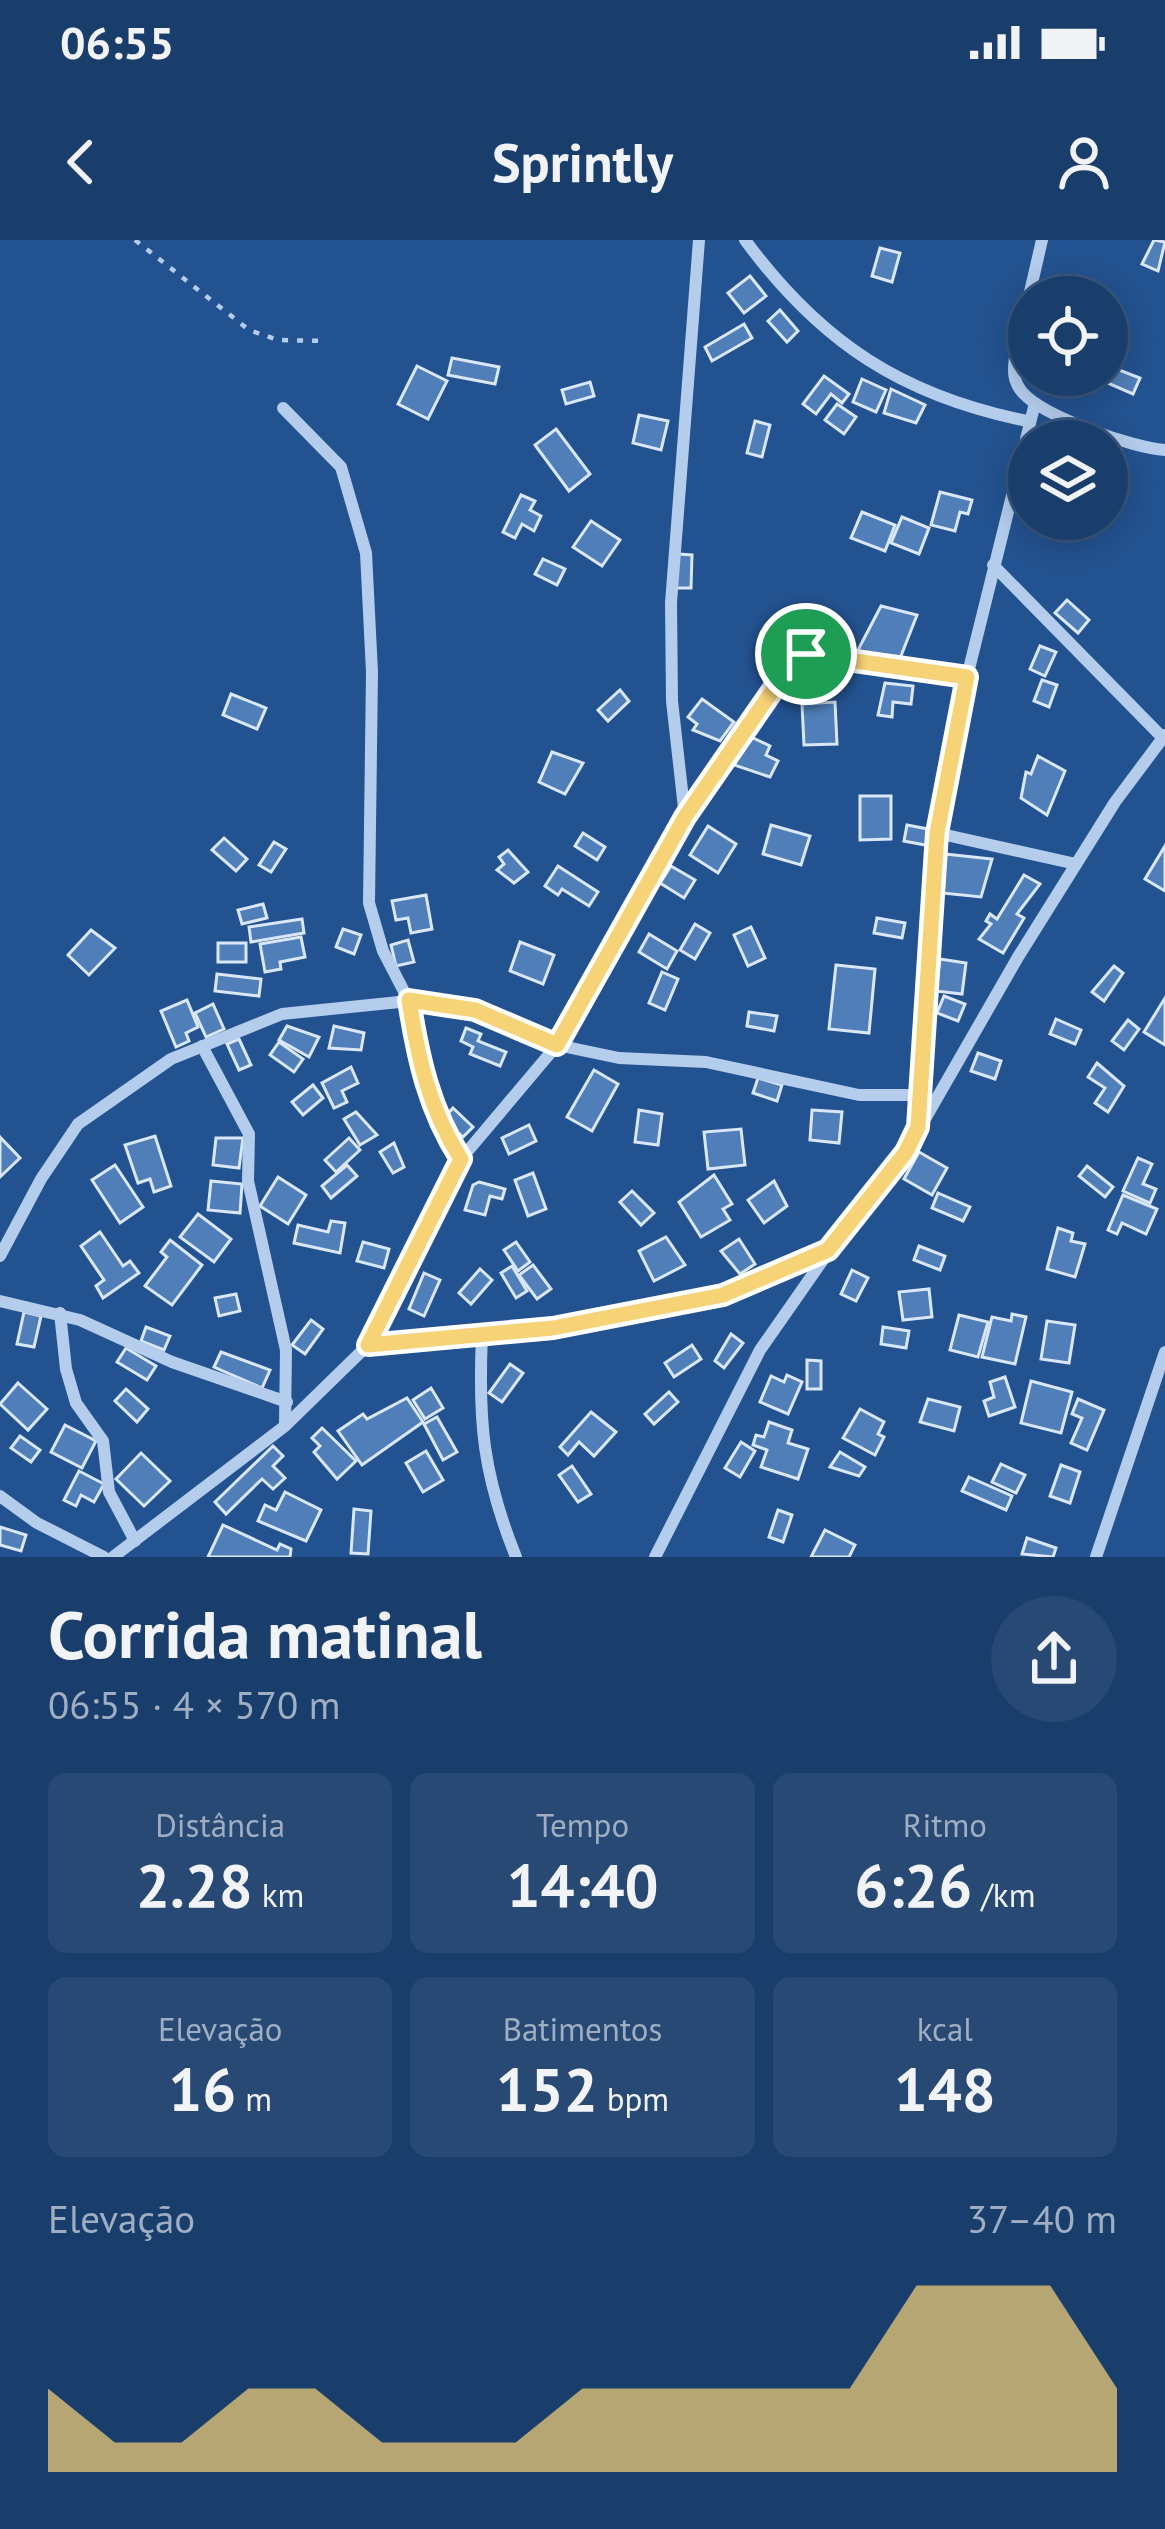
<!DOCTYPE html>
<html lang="pt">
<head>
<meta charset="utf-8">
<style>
	body { margin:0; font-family:"PT Sans",sans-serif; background:#274974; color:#f1f3f6; height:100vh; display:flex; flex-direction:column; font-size:45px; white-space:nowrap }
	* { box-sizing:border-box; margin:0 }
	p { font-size:39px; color:#9faec2 }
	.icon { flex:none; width:66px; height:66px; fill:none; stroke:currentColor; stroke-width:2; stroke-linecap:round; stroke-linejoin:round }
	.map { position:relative; height:1317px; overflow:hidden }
	.sheet { display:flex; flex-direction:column; background:#1a3e6c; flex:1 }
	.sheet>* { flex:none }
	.buttons { position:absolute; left:1008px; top:36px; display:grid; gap:24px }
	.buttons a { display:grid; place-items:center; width:120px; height:120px; border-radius:50%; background:#1a3e6c; box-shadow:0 6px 30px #0003,0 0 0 3px #38577f; font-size:60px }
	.pin { position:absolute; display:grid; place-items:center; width:102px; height:102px; color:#fff; margin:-51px; border:6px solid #fff; border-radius:50%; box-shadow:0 3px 12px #0007 }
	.round { display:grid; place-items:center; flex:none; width:126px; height:126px; border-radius:63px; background:#274974 }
	.summary { display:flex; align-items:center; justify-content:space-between; height:204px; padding:0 48px }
	h1 { font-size:66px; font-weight:700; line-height:90px }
	.stats { display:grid; grid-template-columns:repeat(3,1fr); gap:18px; height:204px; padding:12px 48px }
	.stats div { display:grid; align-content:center; border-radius:18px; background:#274974; text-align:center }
	.stats b { font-size:60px; font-weight:700 }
	.stats small { font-size:33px; font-weight:400 }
	.stats p { font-size:33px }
	.chart { height:336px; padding:24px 48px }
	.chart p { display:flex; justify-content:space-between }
	.chart svg { width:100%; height:216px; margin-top:12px; fill:#f7d377; opacity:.7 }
	.status { display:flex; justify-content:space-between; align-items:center; height:84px; padding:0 60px; background:#1a3e6c; direction:ltr }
	.status svg { height:33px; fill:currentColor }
	header { display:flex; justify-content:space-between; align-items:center; height:156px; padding:0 48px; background:#1a3e6c; font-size:54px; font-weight:700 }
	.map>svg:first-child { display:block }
</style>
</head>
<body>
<div class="status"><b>06:55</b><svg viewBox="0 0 49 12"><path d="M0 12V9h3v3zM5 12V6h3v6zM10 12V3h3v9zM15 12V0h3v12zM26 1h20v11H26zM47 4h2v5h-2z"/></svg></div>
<header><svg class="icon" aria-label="back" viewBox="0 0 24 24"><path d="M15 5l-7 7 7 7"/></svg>Sprintly<svg class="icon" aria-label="person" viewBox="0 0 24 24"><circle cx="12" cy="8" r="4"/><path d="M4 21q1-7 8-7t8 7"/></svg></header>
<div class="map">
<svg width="1165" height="1317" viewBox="0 0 1165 1317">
	<rect width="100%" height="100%" fill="#235290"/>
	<g fill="#507eb8" stroke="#d9e7f9" stroke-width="3">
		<path d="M1154 0 1165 2 1158 31 1142 24Z"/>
		<path d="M880 8 900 13 892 42 872 36Z"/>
		<path d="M750 36 766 56 744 73 728 53Z"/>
		<path d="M780 70 798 91 787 102 768 81Z"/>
		<path d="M744 84 752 98 712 121 705 107Z"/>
		<path d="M452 118 499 127 495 144 448 135Z"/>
		<path d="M417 126 447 141 428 179 398 164Z"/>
		<path d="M1109 126 1140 138 1133 154 1103 141Z"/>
		<path d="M824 136 849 154 842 163 831 154 816 174 803 164Z"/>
		<path d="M862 139 886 150 876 172 853 162Z"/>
		<path d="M590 142 594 156 566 164 562 150Z"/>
		<path d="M891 149 925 165 916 183 884 173Z"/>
		<path d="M837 164 856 177 844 194 825 180Z"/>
		<path d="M639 175 668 181 661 210 633 203Z"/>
		<path d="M755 181 770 185 762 217 747 213Z"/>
		<path d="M556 189 590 234 569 251 535 205Z"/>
		<path d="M940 252 972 260 968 274 960 272 955 291 931 285Z"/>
		<path d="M521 255 535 261 530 270 541 276 534 291 522 284 515 298 503 292Z"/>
		<path d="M862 272 895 285 885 311 851 298Z"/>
		<path d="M902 277 929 288 919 314 891 303Z"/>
		<path d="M591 281 620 300 602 326 573 307Z"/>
		<path d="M678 314 692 315 691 348H676Z"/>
		<path d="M543 319 565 329 557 345 535 334Z"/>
		<path d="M1067 360 1089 380 1078 393 1055 373Z"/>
		<path d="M881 366 917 375 897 426 858 410Z"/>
		<path d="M1040 406 1056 412 1045 436 1030 429Z"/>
		<path d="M1042 440 1057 445 1049 467 1034 461Z"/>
		<path d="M885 443 913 446 911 464 893 462 892 477 878 475Z"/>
		<path d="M620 450 629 461 608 481 598 470Z"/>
		<path d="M231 454 266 468 257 489 223 475Z"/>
		<path d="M702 459 734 482 720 501 693 490 697 484 688 477Z"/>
		<path d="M835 462 837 504 804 505 802 464Z"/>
		<path d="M749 496 770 506 766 515 778 521 770 537 734 525Z"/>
		<path d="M552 512 583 523 565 554 539 542Z"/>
		<path d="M1038 516 1065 531 1047 575 1021 558 1026 532 1031 534Z"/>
		<path d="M860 556H891V599L860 600Z"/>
		<path d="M771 585 810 596 801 625 763 614Z"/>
		<path d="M907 585 933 590 930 606 904 601Z"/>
		<path d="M708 586 736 604 718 633 690 615Z"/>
		<path d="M583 593 605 607 597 620 575 606Z"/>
		<path d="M224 598 247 619 236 631 212 610Z"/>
		<path d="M274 602 286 609 271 632 259 625Z"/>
		<path d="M1165 606V651L1145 639Z"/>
		<path d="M508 610 528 632 514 643 497 630 504 624 499 617Z"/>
		<path d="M945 614 992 619 981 657 942 653Z"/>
		<path d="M558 626 598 652 589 666 562 649 558 655 545 646Z"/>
		<path d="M671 626 695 640 684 658 660 643Z"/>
		<path d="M1024 635 1040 644 1017 674 1024 678 1003 713 979 699 991 684 986 681 990 674 997 679Z"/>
		<path d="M426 655 432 689 411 693 408 678 396 680 392 661Z"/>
		<path d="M263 664 267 678 242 684 238 670Z"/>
		<path d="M877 678 905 683 902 698 874 693Z"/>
		<path d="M302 679 304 693 251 702 249 687Z"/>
		<path d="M695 684 710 693 695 719 680 710Z"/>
		<path d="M751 687 765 718 748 726 734 695Z"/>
		<path d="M343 689 361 695 354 714 336 707Z"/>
		<path d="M91 690 115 708 89 735 68 715Z"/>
		<path d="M649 694 677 711 667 729 639 712Z"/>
		<path d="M301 697 305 717 280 722 281 729 265 732 260 704Z"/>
		<path d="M408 700 414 722 396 726 391 705Z"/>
		<path d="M520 702 554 715 543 744 510 731Z"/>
		<rect x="218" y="703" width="28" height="19"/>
		<path d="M940 719 966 723 962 754 936 751Z"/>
		<path d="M836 725 875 729 869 793 829 789Z"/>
		<path d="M1114 726 1123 733 1104 761 1092 752Z"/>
		<path d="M662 732 678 739 665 770 649 763Z"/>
		<path d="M217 734 261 739 259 756 215 751Z"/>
		<path d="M944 756 965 764 958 781 937 773Z"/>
		<path d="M1165 758V805L1144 792Z"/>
		<path d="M187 760 198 787 186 793 189 801 176 807 161 771Z"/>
		<path d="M213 764 224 789 206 797 195 773Z"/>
		<path d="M749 772 777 776 774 791 747 786Z"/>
		<path d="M1056 779 1081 790 1075 804 1050 794Z"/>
		<path d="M1128 780 1139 789 1124 810 1112 801Z"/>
		<path d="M287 786 319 797 309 817 279 800Z"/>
		<path d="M334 786 364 793 361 810 329 808Z"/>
		<path d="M466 788 481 794 478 801 506 812 500 826 470 814 473 807 461 801Z"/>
		<path d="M239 799 251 825 239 830 227 804Z"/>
		<path d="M279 802 303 819 294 832 270 815Z"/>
		<path d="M978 813 1001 821 995 839 971 831Z"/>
		<path d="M1097 823 1124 846 1108 872 1095 863 1105 848 1088 837Z"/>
		<path d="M351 827 358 843 342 851 347 862 334 868 322 843Z"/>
		<path d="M594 830 618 844 592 891 567 877Z"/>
		<path d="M758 838 782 845 777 861 753 853Z"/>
		<path d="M313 845 323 858 303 875 292 862Z"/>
		<path d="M453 868 473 887 463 897 443 879Z"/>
		<path d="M639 870 662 874 658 905 635 902Z"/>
		<path d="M812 870 842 872 839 903 810 900Z"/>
		<path d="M356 872 377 895 360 905 344 879Z"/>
		<path d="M529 885 536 901 509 914 502 898Z"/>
		<path d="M741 889 745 925 708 929 704 892Z"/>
		<path d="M155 896 171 946 154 952 150 939 138 943 125 905Z"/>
		<path d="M0 897 20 918 0 937Z"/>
		<path d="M216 898H243L239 928 213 925Z"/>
		<path d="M349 898 360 910 336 932 325 920Z"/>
		<path d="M394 903 404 927 393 933 380 912Z"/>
		<path d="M919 912 947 928 932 955 904 939Z"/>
		<path d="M1138 918 1152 924 1143 944 1156 949 1150 963 1123 951Z"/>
		<path d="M115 925 143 967 120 983 92 940Z"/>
		<path d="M347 925 357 936 331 958 322 946Z"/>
		<path d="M1087 926 1113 947 1105 957 1079 936Z"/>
		<path d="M533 933 546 969 528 976 515 940Z"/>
		<path d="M714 935 732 964 723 969 730 980 701 997 679 962Z"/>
		<path d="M278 937 306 955 288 984 260 966Z"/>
		<path d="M211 941 242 944 240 973 208 970Z"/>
		<path d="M774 941 787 966 764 983 748 960Z"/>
		<path d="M479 942 505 949 502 959 490 956 485 975 465 970 473 945Z"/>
		<path d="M632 951 654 973 641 985 620 962Z"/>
		<path d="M938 953 970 967 963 981 932 968Z"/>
		<path d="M1123 955 1157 969 1146 994 1122 983 1117 994 1108 990Z"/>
		<path d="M198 974 231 999 214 1022 180 997Z"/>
		<path d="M331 981 345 983 340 1013 294 1003 298 985 328 992Z"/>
		<path d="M1058 988 1073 993 1071 1001 1085 1004 1075 1037 1047 1029Z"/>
		<path d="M100 992 123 1026 130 1021 139 1033 103 1058 96 1046 104 1040 81 1006Z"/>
		<path d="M666 997 685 1025 654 1041 639 1011Z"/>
		<path d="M739 999 755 1024 740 1034 721 1011Z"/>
		<path d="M170 1000 202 1025 172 1065 145 1046 167 1017 161 1012Z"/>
		<path d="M363 1002 389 1009 384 1028 357 1021Z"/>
		<path d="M516 1002 530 1022 518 1031 504 1010Z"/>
		<path d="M919 1006 945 1016 940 1030 914 1020Z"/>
		<path d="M533 1025 551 1049 537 1059 519 1035Z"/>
		<path d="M512 1026 527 1051 516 1058 501 1033Z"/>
		<path d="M480 1029 492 1040 471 1064 459 1053Z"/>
		<path d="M852 1030 868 1038 856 1061 841 1054Z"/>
		<path d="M424 1033 440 1040 424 1076 409 1069Z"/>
		<path d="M929 1049 932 1077 903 1080 899 1052Z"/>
		<path d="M236 1054 240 1071 219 1076 215 1058Z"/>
		<path d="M24 1072 41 1076 34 1107 17 1104Z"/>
		<path d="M1012 1074 1026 1077 1015 1124 982 1117 992 1077 1011 1081Z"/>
		<path d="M959 1075 988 1082 978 1117 950 1110Z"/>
		<path d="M311 1080 323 1089 305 1114 292 1105Z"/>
		<path d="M1047 1081 1075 1085 1069 1123 1041 1119Z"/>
		<path d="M146 1087 170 1096 164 1110 141 1101Z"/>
		<path d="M883 1087 909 1091 906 1108 881 1104Z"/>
		<path d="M731 1094 743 1103 724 1128 715 1121Z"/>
		<path d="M692 1105 701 1119 674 1137 665 1123Z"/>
		<path d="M126 1108 156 1126 147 1140 117 1122Z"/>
		<path d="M221 1112 270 1130 262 1148 214 1127Z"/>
		<path d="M807 1120 821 1121V1149H807Z"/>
		<path d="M510 1124 523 1133 502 1162 489 1153Z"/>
		<path d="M787 1135 802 1142 788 1174 760 1162 771 1136 784 1142Z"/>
		<path d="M1005 1137 1015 1167 989 1176 984 1161 994 1157 990 1142Z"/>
		<path d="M1031 1141 1072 1152 1061 1193 1021 1183Z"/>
		<path d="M18 1143 47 1169 28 1190 0 1164Z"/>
		<path d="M431 1148 443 1168 425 1179 413 1160Z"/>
		<path d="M126 1149 148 1169 137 1182 115 1161Z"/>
		<path d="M669 1152 678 1162 654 1184 645 1174Z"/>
		<path d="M407 1158 423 1182 362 1225 338 1191 363 1174 367 1179Z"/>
		<path d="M928 1159 960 1167 954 1191 920 1182Z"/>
		<path d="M1078 1159 1104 1170 1087 1210 1071 1203 1082 1178 1072 1174Z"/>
		<path d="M860 1169 884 1182 878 1194 884 1197 875 1215 843 1198Z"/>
		<path d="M591 1172 616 1192 594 1216 579 1202 568 1215 560 1207Z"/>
		<path d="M437 1177 457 1212 443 1220 424 1184Z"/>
		<path d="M769 1182 792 1190 788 1203 808 1209 798 1239 761 1227 767 1210 753 1205 756 1195 764 1197Z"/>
		<path d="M65 1185 96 1201 82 1228 51 1212Z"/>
		<path d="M322 1188 356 1221 337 1239 314 1212 320 1206 312 1198Z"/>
		<path d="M20 1196 40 1210 31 1222 11 1208Z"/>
		<path d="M741 1202 755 1211 740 1237 725 1228Z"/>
		<path d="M273 1206 283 1216 273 1226 285 1238 273 1249 262 1239 226 1274 215 1262Z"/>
		<path d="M426 1211 443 1240 423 1252 406 1223Z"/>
		<path d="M840 1212 865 1227 859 1236 830 1227Z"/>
		<path d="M141 1213 170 1241 144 1266 116 1239Z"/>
		<path d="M1001 1224 1025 1235 1016 1253 992 1242Z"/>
		<path d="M1061 1225 1080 1232 1070 1263 1050 1256Z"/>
		<path d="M572 1226 591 1254 578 1262 559 1235Z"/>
		<path d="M79 1231 104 1244 94 1262 81 1255 76 1266 64 1260Z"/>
		<path d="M969 1237 1012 1256 1006 1270 962 1251Z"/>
		<path d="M285 1252 321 1270 306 1301 258 1281 265 1265 276 1270Z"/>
		<path d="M354 1269 371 1271 368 1314 351 1313Z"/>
		<path d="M778 1270 792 1275 783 1302 769 1297Z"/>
		<path d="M223 1285 277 1310 280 1304 291 1309 290 1317H208Z"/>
		<path d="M0 1287 26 1295 21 1311 0 1305Z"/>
		<path d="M825 1290 855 1305 849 1317H811Z"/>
		<path d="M1027 1298 1056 1308 1053 1317 1022 1314Z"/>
	</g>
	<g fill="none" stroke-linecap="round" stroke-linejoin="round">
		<path stroke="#b4cdec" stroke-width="4.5" stroke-dasharray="6 9" stroke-linecap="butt" d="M135 0 249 90 278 100 326 101"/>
		<g stroke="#b4cdec" stroke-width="12">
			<path d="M745 0C821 103 903 156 1027 181"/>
			<path d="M1042 0 1015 117C1013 131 1013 142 1023 153 1045 177 1133 208 1165 210"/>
			<path d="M283 168 341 227 366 313 372 432 369 663 383 711 409 761 420 830 443 891 461 919"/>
			<path d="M993 325 1163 498"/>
			<path d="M685 577 672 461 671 363 699 0"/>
			<path d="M937 593 1076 624"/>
			<path d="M202 806 249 894 248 941 286 1110 285 1184"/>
			<path d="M918 882 937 593 967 437 1035 163"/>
			<path d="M0 1016 41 939 78 884 171 819 282 774 409 761 475 770 557 805 619 818 706 822 859 855H919"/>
			<path d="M0 1061 80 1080 172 1122 287 1162"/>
			<path d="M60 1073 66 1129 76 1163 103 1201 109 1252 135 1301"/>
			<path d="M482 1095C478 1182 483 1235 516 1317"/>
			<path d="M368 1105 461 919 568 792 685 577 795 418 806 414 967 437"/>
			<path d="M0 1256 37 1283 104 1317"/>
			<path d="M113 1317 285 1186 368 1105 553 1088 723 1055 826 1012"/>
			<path d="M655 1317 760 1110 848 984 906 912 1018 717 1115 562 1165 495"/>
			<path d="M1096 1317 1165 1112"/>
		</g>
	</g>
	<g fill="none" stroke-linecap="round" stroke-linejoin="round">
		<g stroke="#fff" stroke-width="24">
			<path id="route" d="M806 414 967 437 937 593 918 887 906 912 828 1010 723 1055 553 1088 368 1105 461 919C429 869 418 818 409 760L475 770 557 805 685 577 795 418Z"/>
		</g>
		<use href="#route" stroke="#f7d377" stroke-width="15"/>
	</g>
</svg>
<div class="buttons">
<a><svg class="icon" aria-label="locate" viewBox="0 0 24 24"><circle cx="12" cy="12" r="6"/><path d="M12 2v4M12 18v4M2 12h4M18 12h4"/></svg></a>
<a><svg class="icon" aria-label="layers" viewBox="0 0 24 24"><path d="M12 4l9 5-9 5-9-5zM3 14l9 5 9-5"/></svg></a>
</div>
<div class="pin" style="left:806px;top:414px;background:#1e9e55"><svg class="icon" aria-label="arrive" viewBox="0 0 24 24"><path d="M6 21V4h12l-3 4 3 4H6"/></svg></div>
</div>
<section class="sheet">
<div class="summary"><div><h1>Corrida matinal</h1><p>06:55 · 4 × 570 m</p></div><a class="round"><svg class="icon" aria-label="share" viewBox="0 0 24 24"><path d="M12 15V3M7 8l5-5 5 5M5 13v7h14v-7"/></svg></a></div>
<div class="stats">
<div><p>Distância</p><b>2.28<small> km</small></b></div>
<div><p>Tempo</p><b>14:40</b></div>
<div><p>Ritmo</p><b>6:26<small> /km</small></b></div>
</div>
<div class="stats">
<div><p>Elevação</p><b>16<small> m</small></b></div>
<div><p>Batimentos</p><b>152<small> bpm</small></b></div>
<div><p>kcal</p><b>148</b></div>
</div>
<div class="chart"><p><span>Elevação</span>37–40 m</p>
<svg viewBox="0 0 160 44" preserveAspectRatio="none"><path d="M0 44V27L10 38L20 38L30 27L40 27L50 38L60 38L70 38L80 27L90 27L100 27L110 27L120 27L130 6L140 6L150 6L160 27V44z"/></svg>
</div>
</section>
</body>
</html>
